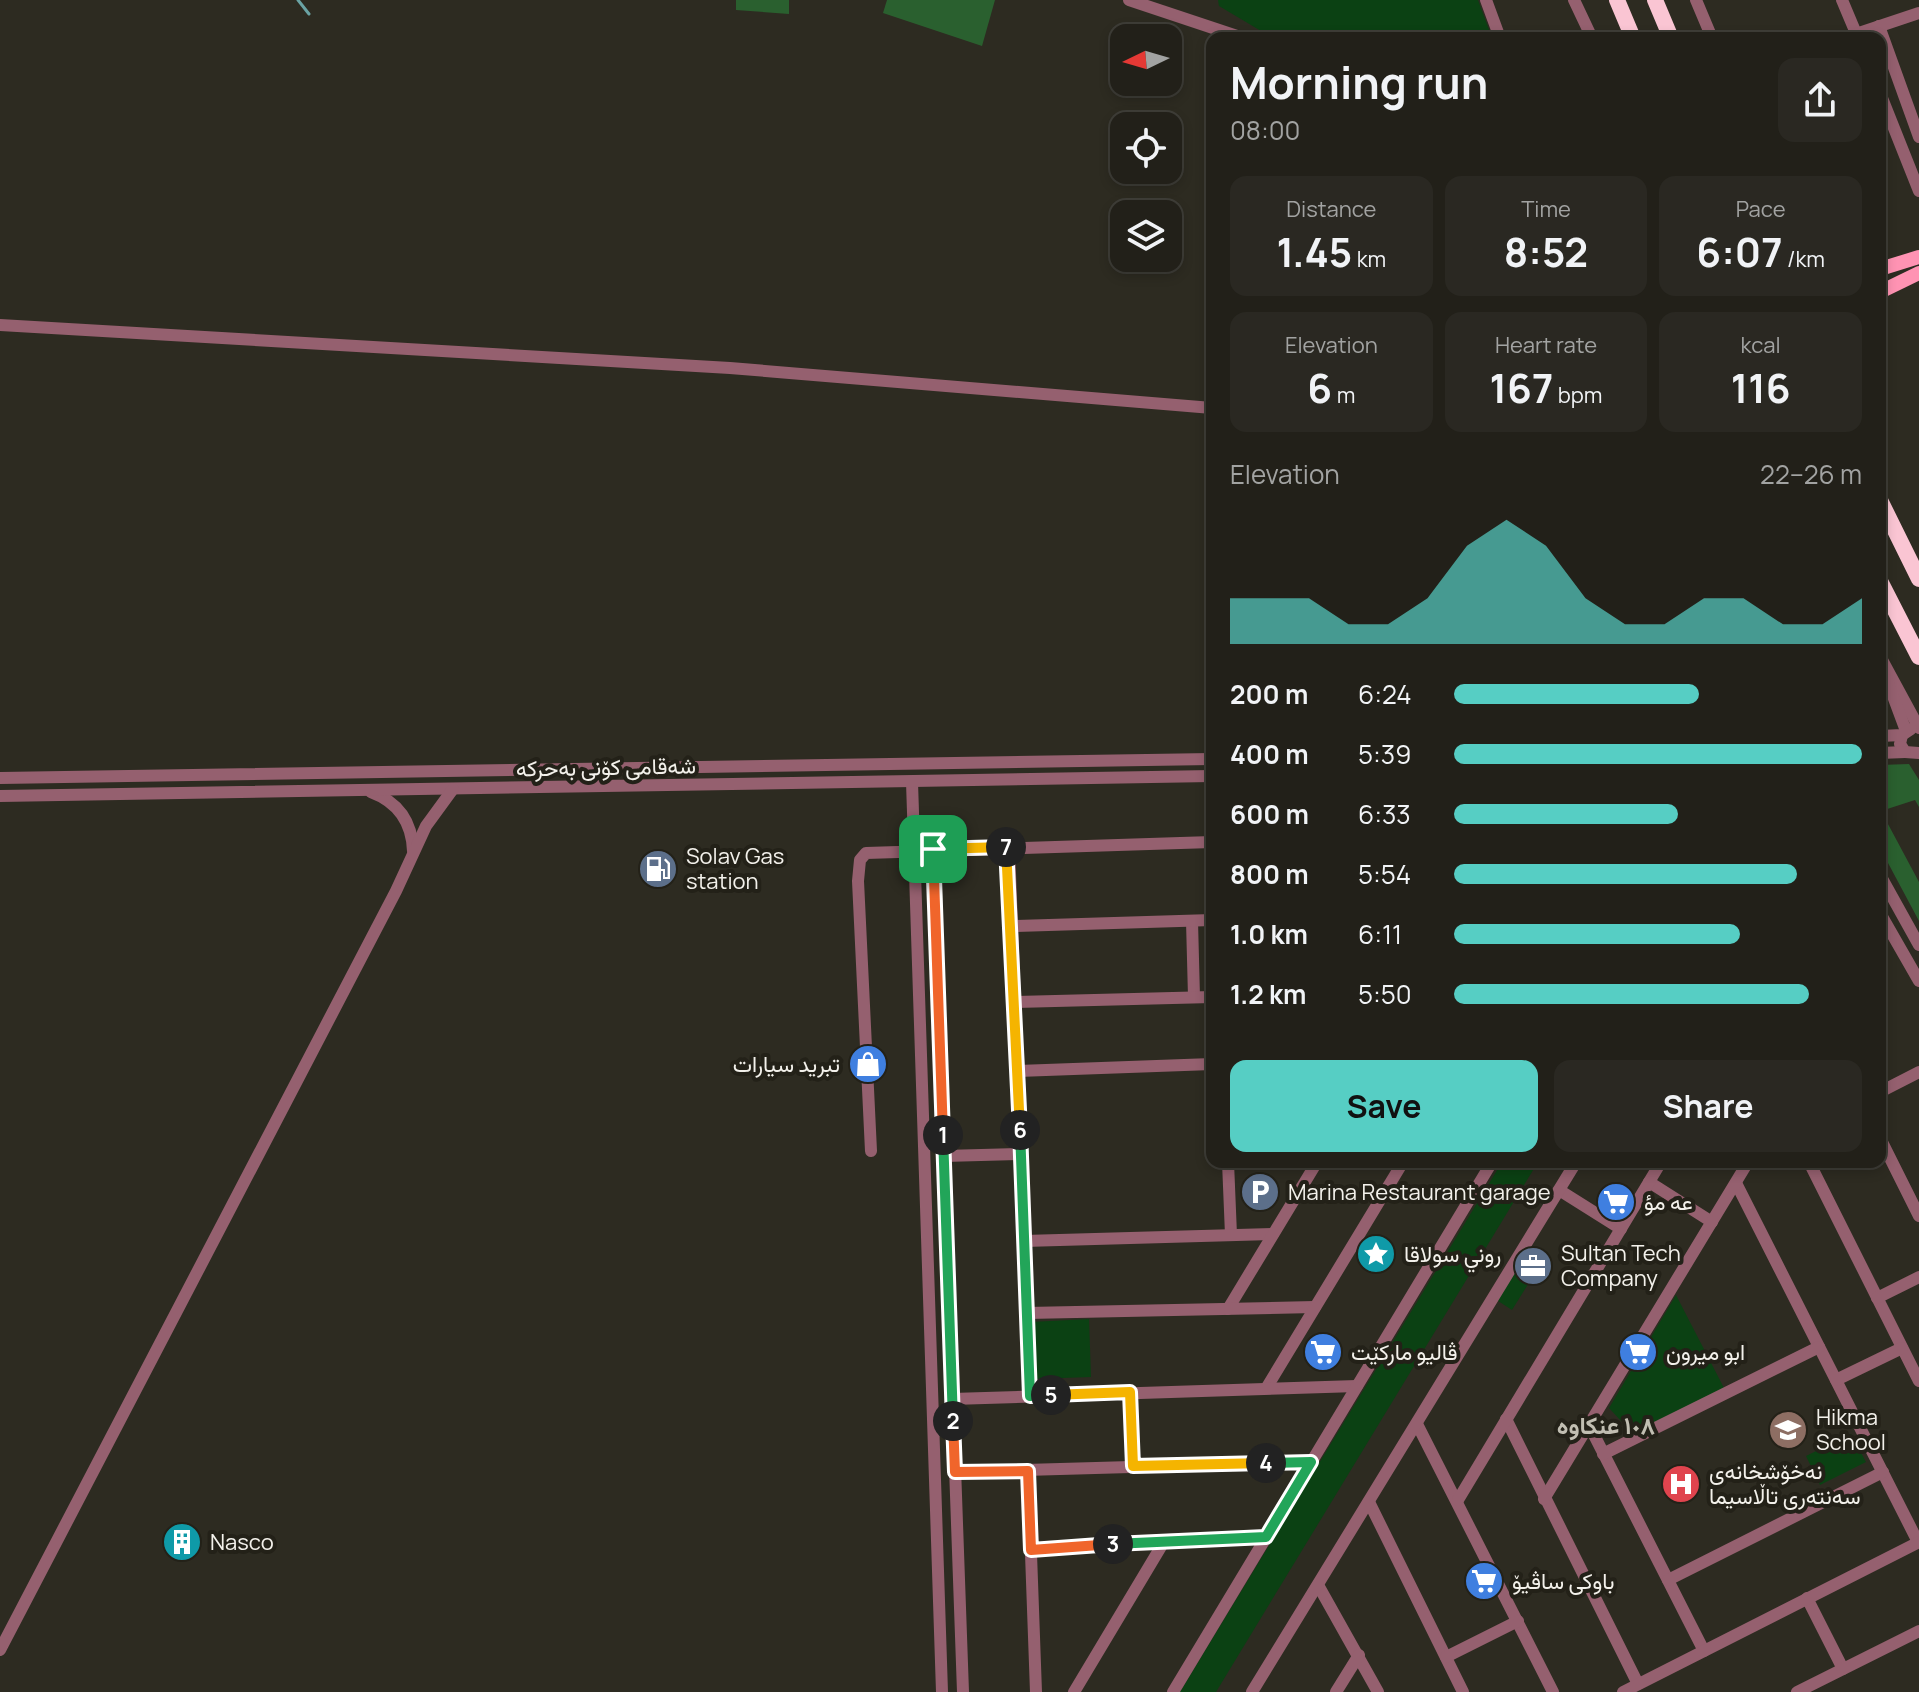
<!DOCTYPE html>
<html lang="en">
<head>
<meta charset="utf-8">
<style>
	body { margin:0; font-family:Manrope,Vazirmatn,sans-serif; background:#2a2822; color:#f1f3f6; height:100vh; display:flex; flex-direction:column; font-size:30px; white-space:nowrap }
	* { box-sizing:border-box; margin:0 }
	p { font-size:26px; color:#a2a3a2 }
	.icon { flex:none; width:44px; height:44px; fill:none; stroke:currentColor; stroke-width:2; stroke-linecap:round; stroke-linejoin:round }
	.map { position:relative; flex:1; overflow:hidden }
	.side { position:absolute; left:1206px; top:32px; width:680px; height:1136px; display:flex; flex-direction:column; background:#222019; border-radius:16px; box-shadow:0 4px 12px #0003,0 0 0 2px #3f3e38 }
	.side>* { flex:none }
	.needle { width:52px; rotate:265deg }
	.controls { position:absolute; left:1110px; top:24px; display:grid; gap:16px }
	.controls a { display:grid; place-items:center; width:72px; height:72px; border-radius:16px; background:#222019; box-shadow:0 4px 12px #0003,0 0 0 2px #3f3e38; font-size:40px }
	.pin { position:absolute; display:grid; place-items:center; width:68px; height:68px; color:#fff; margin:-34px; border-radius:16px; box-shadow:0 4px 12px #0006 }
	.km { position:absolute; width:40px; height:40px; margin:-20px; border-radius:50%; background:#222; color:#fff; font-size:22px; line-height:40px; text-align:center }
	.round { display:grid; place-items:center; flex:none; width:84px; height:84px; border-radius:16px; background:#2a2822 }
	.head { display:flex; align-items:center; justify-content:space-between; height:136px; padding:0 24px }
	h1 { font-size:44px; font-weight:700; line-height:60px }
	.figures { display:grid; grid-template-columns:repeat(3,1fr); gap:12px; height:136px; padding:8px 24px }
	.figures div { display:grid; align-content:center; border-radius:16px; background:#2a2822; text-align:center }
	.figures b { font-size:40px; font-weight:700 }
	.figures small { font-size:22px; font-weight:400 }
	.figures p { font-size:22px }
	.chart { height:224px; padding:16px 24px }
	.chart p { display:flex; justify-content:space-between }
	.chart svg { width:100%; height:144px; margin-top:8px; fill:#56cec4; opacity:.7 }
	.button { display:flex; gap:16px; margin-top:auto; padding:16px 24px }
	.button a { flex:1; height:92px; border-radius:16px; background:#56cec4; color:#111; font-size:32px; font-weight:700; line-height:92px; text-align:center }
	.button a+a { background:#2a2822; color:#f1f3f6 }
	ul { padding:0 24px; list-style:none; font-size:26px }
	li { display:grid; grid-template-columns:128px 96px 1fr; align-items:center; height:60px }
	li i { height:20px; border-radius:10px; background:#56cec4 }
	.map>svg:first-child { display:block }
</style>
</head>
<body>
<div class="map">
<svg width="1919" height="1692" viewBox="0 0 1919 1692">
	<rect width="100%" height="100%" fill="#2d2b21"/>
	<g fill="#0b4113">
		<path d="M1218 0H1478L1492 38H1273L1219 6Z"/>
		<path d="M1502 1162H1538L1216 1692H1180Z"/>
		<path d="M1511 1265 1532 1278 1512 1310 1492 1297Z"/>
		<path d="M1676 1295 1724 1388 1634 1435 1609 1408Z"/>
		<path d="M1089 1319 1091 1377 1033 1379 1031 1322Z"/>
		<path d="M1851 1434 1866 1462 1820 1485 1806 1456Z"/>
	</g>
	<g fill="#2a602f">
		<path d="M736 0H789V14L736 10Z"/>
		<path d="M887 0H995L982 46 883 13Z"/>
		<path d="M1909 764 1919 780V807L1915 800 1881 811 1919 882V921L1880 848V765Z"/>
	</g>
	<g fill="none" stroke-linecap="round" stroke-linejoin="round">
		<path stroke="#6aa3a4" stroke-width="3" d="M298 0 309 14"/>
		<g stroke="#95606f" stroke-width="12">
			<path d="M1129 0 1243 38"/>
			<path d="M1486 0 1500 38"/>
			<path d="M1574 0 1592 38"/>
			<path d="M1696 0 1712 38"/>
			<path d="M1842 0 1858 38"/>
			<path d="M1879 26 1919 137"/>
			<path d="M1856 34 1919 13"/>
			<path d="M1880 93 1919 191"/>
			<path d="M0 325 730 368 1212 408"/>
			<path d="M1880 656 1919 728"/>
			<path d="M1887 680 1906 731"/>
			<path d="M1902 735 1900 744 1905 752 1919 753"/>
			<path d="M1880 736 1902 735 1911 729"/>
			<path d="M1880 753 1905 752"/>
			<path d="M0 778 1212 759"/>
			<path d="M912 782 942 1692"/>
			<path d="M371 792C398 802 412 822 413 851"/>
			<path d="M0 796 1212 776"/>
			<path d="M1009 847 1030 1396"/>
			<path d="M933 849 963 1692"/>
			<path d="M1880 875 1919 945"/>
			<path d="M1880 913 1919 981"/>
			<path d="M1192 921 1194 997"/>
			<path d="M1012 926 1212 920"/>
			<path d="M1015 1002 1212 997"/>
			<path d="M1018 1071 1212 1064"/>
			<path d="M1880 1092 1919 1072"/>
			<path d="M1880 1138 1919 1216"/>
			<path d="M871 1151 858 881 860 860 866 853 1212 842"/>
			<path d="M944 1156 1021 1154"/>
			<path d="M1228 1162 1231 1235"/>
			<path d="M1809 1162 1919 1381"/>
			<path d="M1649 1182 1712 1222"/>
			<path d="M1736 1183 1918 1542"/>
			<path d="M1559 1190 1621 1229"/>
			<path d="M1024 1241 1273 1234"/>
			<path d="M1877 1298 1919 1277"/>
			<path d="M1228 1309 1317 1162"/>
			<path d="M1027 1313 1315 1307"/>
			<path d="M1836 1380 1902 1348"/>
			<path d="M1267 1387 1403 1162"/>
			<path d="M1130 1392 1133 1466"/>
			<path d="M952 1399 1357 1386"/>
			<path d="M1506 1419 1638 1684"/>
			<path d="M1417 1424 1553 1692"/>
			<path d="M1589 1425 1704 1651"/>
			<path d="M1603 1454 1819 1347"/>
			<path d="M1028 1471 1036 1692"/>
			<path d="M955 1472 1311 1462"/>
			<path d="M1544 1499 1748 1162"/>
			<path d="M1458 1500 1661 1162"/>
			<path d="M1369 1502 1463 1692"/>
			<path d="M1031 1550 1165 1540 1266 1537"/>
			<path d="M1668 1580 1883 1472"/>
			<path d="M1318 1585 1378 1692"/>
			<path d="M1807 1598 1843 1669"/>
			<path d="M0 1650 396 891 426 826 453 789"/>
			<path d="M1446 1657 1518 1621"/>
			<path d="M1074 1692 1165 1540"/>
			<path d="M1173 1692 1492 1162"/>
			<path d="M1252 1692 1576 1162"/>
			<path d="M1336 1692 1359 1655"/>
			<path d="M1623 1692 1919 1542"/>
			<path d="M1797 1692 1919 1631"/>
		</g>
		<g stroke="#ff93b3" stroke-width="14">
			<path d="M1880 269 1919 257"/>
			<path d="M1880 292 1919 273"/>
		</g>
		<g stroke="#fac5d3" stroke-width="16">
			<path d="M1617 0 1633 38"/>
			<path d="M1655 0 1671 38"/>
			<path d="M1880 500 1919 579"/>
			<path d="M1880 581 1919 657"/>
		</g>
	</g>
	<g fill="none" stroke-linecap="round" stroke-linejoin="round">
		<g stroke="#fff" stroke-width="16">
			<path id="split-1" d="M933 849 943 1135"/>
		</g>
		<g stroke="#fff" stroke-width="16">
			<path id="split-2" d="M943 1135 953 1421"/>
		</g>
		<g stroke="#fff" stroke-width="16">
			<path id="split-3" d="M953 1421 955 1472 1028 1471 1031 1550 1113 1544"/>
		</g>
		<g stroke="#fff" stroke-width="16">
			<path id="split-4" d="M1113 1544 1266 1537 1311 1462 1266 1463"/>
		</g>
		<g stroke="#fff" stroke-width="16">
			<path id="split-5" d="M1051 1395 1130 1392 1133 1466 1266 1463"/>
		</g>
		<g stroke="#fff" stroke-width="16">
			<path id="split-6" d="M1020 1130 1030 1396 1051 1395"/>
		</g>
		<g stroke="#fff" stroke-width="16">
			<path id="split-7" d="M1006 847 1020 1130"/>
		</g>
		<g stroke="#fff" stroke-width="16">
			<path id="split-8" d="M933 849 1006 847"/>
		</g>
		<use href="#split-1" stroke="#f0652b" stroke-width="10"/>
		<use href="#split-2" stroke="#22a559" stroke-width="10"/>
		<use href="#split-3" stroke="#f0652b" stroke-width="10"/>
		<use href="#split-4" stroke="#22a559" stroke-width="10"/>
		<use href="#split-5" stroke="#f5b400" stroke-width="10"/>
		<use href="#split-6" stroke="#22a559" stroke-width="10"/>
		<use href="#split-7" stroke="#f5b400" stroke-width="10"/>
		<use href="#split-8" stroke="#f5b400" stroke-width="10"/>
	</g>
	<defs>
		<g id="fuel-disc" transform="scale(2)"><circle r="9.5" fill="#5c6f8a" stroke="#232118"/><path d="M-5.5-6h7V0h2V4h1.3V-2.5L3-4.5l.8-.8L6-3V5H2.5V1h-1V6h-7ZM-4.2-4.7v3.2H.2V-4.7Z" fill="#fff"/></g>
		<g id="shop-disc" transform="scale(2)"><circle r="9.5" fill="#3f7fe0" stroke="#232118"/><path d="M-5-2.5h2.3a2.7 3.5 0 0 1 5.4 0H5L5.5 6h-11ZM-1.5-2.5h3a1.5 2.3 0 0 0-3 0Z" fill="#fff"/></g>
		<g id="parking-disc" transform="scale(2)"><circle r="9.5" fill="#5c6f8a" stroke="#232118"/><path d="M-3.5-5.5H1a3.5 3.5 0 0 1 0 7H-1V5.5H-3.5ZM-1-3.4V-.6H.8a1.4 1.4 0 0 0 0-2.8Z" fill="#fff"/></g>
		<g id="supermarket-disc" transform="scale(2)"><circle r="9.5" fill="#3f7fe0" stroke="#232118"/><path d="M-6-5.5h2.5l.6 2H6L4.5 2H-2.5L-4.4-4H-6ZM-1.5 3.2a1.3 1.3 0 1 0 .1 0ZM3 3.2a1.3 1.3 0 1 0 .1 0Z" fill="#fff"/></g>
		<g id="sight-disc" transform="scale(2)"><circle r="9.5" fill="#0f9aa8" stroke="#232118"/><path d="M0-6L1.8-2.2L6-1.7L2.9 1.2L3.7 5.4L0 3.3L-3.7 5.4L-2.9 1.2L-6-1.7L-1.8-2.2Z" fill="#fff"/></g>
		<g id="office-disc" transform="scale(2)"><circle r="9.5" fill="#5c6f8a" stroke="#232118"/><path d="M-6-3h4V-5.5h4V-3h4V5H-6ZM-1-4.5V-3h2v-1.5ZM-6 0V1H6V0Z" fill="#fff"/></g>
		<g id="school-disc" transform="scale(2)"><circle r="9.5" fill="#8d6e63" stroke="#232118"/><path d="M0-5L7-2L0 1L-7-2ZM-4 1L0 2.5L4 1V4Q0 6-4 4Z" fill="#fff"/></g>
		<g id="hospital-disc" transform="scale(2)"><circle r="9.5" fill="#e0444e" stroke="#232118"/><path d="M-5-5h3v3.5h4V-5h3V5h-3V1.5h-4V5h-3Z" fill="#fff"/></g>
		<g id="building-disc" transform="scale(2)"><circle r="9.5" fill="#0f9aa8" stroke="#232118"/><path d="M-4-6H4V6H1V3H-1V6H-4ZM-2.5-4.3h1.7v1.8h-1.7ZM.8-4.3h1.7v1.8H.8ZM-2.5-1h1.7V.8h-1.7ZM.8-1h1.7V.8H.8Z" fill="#fff"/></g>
	</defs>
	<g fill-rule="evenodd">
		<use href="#fuel-disc" x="658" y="869"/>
		<use href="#shop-disc" x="868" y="1064"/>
		<use href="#parking-disc" x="1260" y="1192"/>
		<use href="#supermarket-disc" x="1616" y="1202"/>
		<use href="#sight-disc" x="1376" y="1254"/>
		<use href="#office-disc" x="1533" y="1266"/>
		<use href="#supermarket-disc" x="1323" y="1352"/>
		<use href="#supermarket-disc" x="1638" y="1352"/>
		<use href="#school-disc" x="1788" y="1430"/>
		<use href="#hospital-disc" x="1681" y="1484"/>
		<use href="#building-disc" x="182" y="1542"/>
		<use href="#supermarket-disc" x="1484" y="1581"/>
	</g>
	<g text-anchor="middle" stroke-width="8" stroke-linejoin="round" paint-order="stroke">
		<g font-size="22" fill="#f3f1eb" stroke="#232118">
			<text transform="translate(606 767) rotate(-1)" y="8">شەقامی کۆنی بەحرکە</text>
		</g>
		<g font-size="22" fill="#f3f1eb" stroke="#232118" text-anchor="start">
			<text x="686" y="864">Solav Gas<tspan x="686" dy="25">station</tspan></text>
			<text x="840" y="1072" text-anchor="end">تبريد سيارات</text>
			<text x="1288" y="1200">Marina Restaurant garage</text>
			<text x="1644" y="1210">عه مؤ</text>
			<text x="1561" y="1261">Sultan Tech<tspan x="1561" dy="25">Company</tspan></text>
			<text x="1404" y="1262">روني سولاقا</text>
			<text x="1351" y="1360">ڤالیو مارکێت</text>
			<text x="1666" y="1360">ابو ميرون</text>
			<text x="1816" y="1425">Hikma<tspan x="1816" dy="25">School</tspan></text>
			<text x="1709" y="1479">نەخۆشخانەی<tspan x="1709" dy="25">سەنتەری تاڵاسیما</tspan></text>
			<text x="210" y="1550">Nasco</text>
			<text x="1512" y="1589">باوکی ساڤیۆ</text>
		</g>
		<g font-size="24" font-weight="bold" fill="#c1beb2" stroke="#232118">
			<text x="1606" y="1434">١٠٨ عنکاوە</text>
		</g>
	</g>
</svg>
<div class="controls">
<a><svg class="needle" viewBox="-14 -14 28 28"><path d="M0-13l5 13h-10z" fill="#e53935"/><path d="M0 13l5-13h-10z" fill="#a2a3a2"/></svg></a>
<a><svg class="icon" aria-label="locate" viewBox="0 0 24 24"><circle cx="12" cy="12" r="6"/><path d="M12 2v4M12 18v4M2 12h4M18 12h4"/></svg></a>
<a><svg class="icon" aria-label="layers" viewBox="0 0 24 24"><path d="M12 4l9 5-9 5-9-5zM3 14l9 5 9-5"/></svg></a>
</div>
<div class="pin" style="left:933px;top:849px;background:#1e9e55"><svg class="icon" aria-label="arrive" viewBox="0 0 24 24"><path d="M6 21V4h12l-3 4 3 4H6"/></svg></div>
<b class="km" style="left:943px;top:1135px">1</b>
<b class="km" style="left:953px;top:1421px">2</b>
<b class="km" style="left:1113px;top:1544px">3</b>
<b class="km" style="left:1266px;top:1463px">4</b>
<b class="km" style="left:1051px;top:1395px">5</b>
<b class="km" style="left:1020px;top:1130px">6</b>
<b class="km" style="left:1006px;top:847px">7</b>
<section class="side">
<div class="head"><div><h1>Morning run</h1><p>08:00</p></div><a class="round"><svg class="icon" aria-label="share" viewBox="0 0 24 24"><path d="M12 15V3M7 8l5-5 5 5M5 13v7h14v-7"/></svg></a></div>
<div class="figures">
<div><p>Distance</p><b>1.45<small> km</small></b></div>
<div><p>Time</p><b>8:52</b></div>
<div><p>Pace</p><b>6:07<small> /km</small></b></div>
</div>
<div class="figures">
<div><p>Elevation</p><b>6<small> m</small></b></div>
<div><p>Heart rate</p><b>167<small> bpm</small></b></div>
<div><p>kcal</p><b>116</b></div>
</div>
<div class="chart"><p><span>Elevation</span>22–26 m</p>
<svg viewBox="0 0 160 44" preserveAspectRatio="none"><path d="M0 44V30L10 30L20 30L30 38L40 38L50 30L60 14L70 6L80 14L90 30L100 38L110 38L120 30L130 30L140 38L150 38L160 30V44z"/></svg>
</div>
<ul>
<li><b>200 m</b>6:24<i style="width:60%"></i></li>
<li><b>400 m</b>5:39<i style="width:100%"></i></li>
<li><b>600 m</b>6:33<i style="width:55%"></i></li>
<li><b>800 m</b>5:54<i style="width:84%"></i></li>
<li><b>1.0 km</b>6:11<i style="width:70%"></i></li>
<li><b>1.2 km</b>5:50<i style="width:87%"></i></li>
</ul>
<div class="button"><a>Save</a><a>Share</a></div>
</section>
</div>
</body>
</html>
